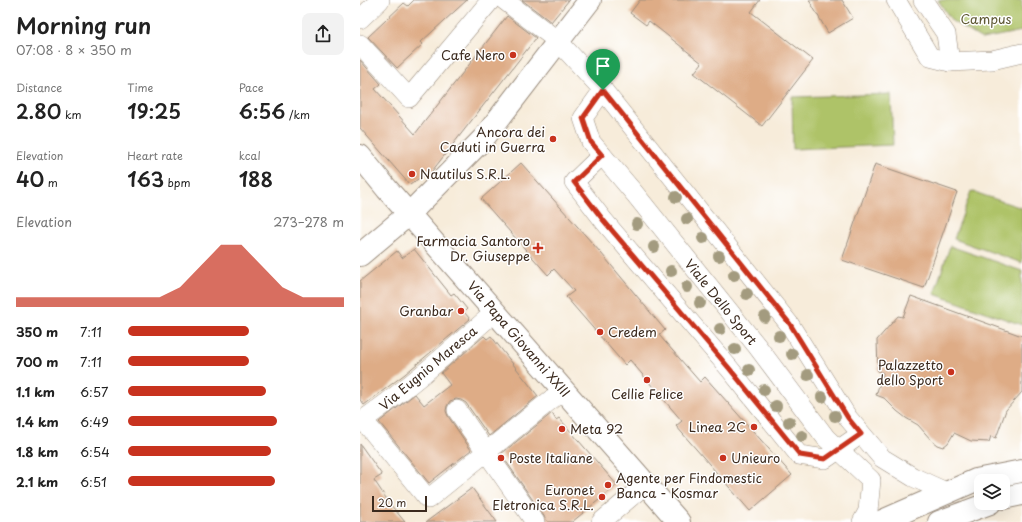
<!DOCTYPE html>
<html lang="en">
<head>
<meta charset="utf-8">
<style>
	body { margin:0; font-family:"Playpen Sans",sans-serif; background:#f2f2f2; color:#222; height:100vh; display:flex; flex-direction:column; font-size:15px; white-space:nowrap }
	* { box-sizing:border-box; margin:0 }
	p { font-size:13px; color:#767676 }
	.icon { flex:none; width:22px; height:22px; fill:none; stroke:currentColor; stroke-width:2; stroke-linecap:round; stroke-linejoin:round }
	.map { position:relative; flex:1; overflow:hidden }
	.details { display:flex; flex-direction:column; background:#fff; width:360px }
	.details>* { flex:none }
	.controls { position:absolute; left:614px; top:474px; display:grid; gap:8px }
	.controls a { display:grid; place-items:center; width:36px; height:36px; border-radius:8px; background:#fff; box-shadow:0 4px 16px #0002; font-size:20px }
	.scale { position:absolute; left:12px; bottom:10px; width:55px; box-sizing:border-box; padding-left:4px; border:2px solid #3b2a1e; border-top:0; font-size:11px; line-height:14px; white-space:nowrap; color:#3b2a1e; -webkit-text-stroke:3px #fff; paint-order:stroke }
	.pin { position:absolute; display:grid; place-items:center; width:34px; height:34px; color:#fff; margin:-41px -17px; border-radius:50% 50% 50% 0; rotate:-45deg; box-shadow:0 0 4px #0007 }
	.pin .icon { rotate:45deg }
	.round { display:grid; place-items:center; flex:none; width:42px; height:42px; border-radius:8px; background:#f2f2f2 }
	.summary { display:flex; align-items:center; justify-content:space-between; height:68px; padding:0 16px }
	h1 { font-size:22px; font-weight:600; line-height:30px }
	.stats { display:grid; grid-template-columns:repeat(3,1fr); gap:6px; height:68px; padding:4px 16px }
	.stats div { display:grid; align-content:center }
	.stats b { font-size:20px; font-weight:600 }
	.stats small { font-size:11px; font-weight:400 }
	.stats p { font-size:11px }
	.chart { height:112px; padding:8px 16px }
	.chart p { display:flex; justify-content:space-between }
	.chart svg { width:100%; height:72px; margin-top:4px; fill:#c8321e; opacity:.7 }
	ul { padding:0 16px; list-style:none; font-size:13px }
	li { display:grid; grid-template-columns:64px 48px 1fr; align-items:center; height:30px }
	li i { height:10px; border-radius:5px; background:#c8321e }
	main { display:flex; flex:1; min-height:0 }
	.map>svg:first-child { display:block }
</style>
</head>
<body>
<main>
<section class="details">
<div class="summary"><div><h1>Morning run</h1><p>07:08 · 8 × 350 m</p></div><a class="round"><svg class="icon" aria-label="share" viewBox="0 0 24 24"><path d="M12 15V3M7 8l5-5 5 5M5 13v7h14v-7"/></svg></a></div>
<div class="stats">
<div><p>Distance</p><b>2.80<small> km</small></b></div>
<div><p>Time</p><b>19:25</b></div>
<div><p>Pace</p><b>6:56<small> /km</small></b></div>
</div>
<div class="stats">
<div><p>Elevation</p><b>40<small> m</small></b></div>
<div><p>Heart rate</p><b>163<small> bpm</small></b></div>
<div><p>kcal</p><b>188</b></div>
</div>
<div class="chart"><p><span>Elevation</span>273–278 m</p>
<svg viewBox="0 0 160 44" preserveAspectRatio="none"><path d="M0 44V38L10 38L20 38L30 38L40 38L50 38L60 38L70 38L80 32L90 19L100 6L110 6L120 19L130 32L140 38L150 38L160 38V44z"/></svg>
</div>
<ul>
<li><b>350 m</b>7:11<i style="width:56%"></i></li>
<li><b>700 m</b>7:11<i style="width:56%"></i></li>
<li><b>1.1 km</b>6:57<i style="width:64%"></i></li>
<li><b>1.4 km</b>6:49<i style="width:69%"></i></li>
<li><b>1.8 km</b>6:54<i style="width:66%"></i></li>
<li><b>2.1 km</b>6:51<i style="width:68%"></i></li>
</ul>
</section>
<div class="map">
<svg width="662" height="522" viewBox="0 0 662 522">
	<rect width="100%" height="100%" fill="#fff"/>
	<filter id="ink" filterUnits="userSpaceOnUse"><feTurbulence type="fractalNoise" baseFrequency=".025" numOctaves="2"/><feDisplacementMap in="SourceGraphic" scale="8" xChannelSelector="R" yChannelSelector="G"/><feConvolveMatrix kernelMatrix="1 2 1 2 8 2 1 2 1" color-interpolation-filters="sRGB"/></filter>
	<filter id="wash" filterUnits="userSpaceOnUse"><feTurbulence type="fractalNoise" baseFrequency=".012" numOctaves="4" result="noise"/><feDisplacementMap in="SourceGraphic" scale="16" xChannelSelector="R" yChannelSelector="G"/><feGaussianBlur stdDeviation="0.9" result="paint"/><feColorMatrix in="noise" values="0 0 0 0 0 0 0 0 0 0 0 0 0 0 0 0 0 1.4 0 .05"/><feComposite in="paint" operator="in"/></filter>
	<g filter="url(#wash)">
		<rect width="100%" height="100%" fill="#f7ecda"/>
		<g fill="#aec367" stroke="#747642">
			<path d="M578 0H662V31L622 39 592 21Z"/>
			<path d="M531 94 533 145 433 149 432 97Z"/>
			<path d="M611 191 662 208V263L594 239Z"/>
			<path d="M590 246 662 271V325L574 294Z"/>
		</g>
		<g id="blocks">
			<g fill="#deac86">
				<path d="M54 0H107L61 42 63 44 37 68 8 37 44 3 48 6Z"/>
				<path d="M162 0H209L191 22Z"/>
				<path d="M280 0H400L391 12 453 60 402 126 334 73 342 63 289 21 286 25 270 13Z"/>
				<path d="M449 0H482L493 18 468 33Z"/>
				<path d="M147 16 176 38 69 175 66 173 50 185 0 128V60L21 84 15 89 55 134Z"/>
				<path d="M161 163 241 253 305 330 299 335 340 382 345 377 432 475 390 511 316 426 322 421 270 360 265 365 206 297 214 291 194 269 188 275 121 199Z"/>
				<path d="M515 164 597 192 564 288 482 260Z"/>
				<path d="M54 249 91 295 94 293 107 309 104 312 110 319 45 374 4 405 0 400V281L37 251 42 258Z"/>
				<path d="M551 296 662 336V392L646 410 636 438 631 436 629 442 611 441 594 433 588 443 583 447 577 445 572 441 558 425 546 418 537 411 524 398 516 395 523 373 518 371 517 340 538 316 543 317Z"/>
				<path d="M124 336 127 339 131 336 178 396 129 436 106 403 101 400 96 399 90 401 87 406 86 411 88 416 111 450 69 483 19 422 55 394 64 405 90 385 81 373Z"/>
				<path d="M192 413 196 420 199 418 257 485 212 522H188L141 454Z"/>
				<path d="M0 444 22 475 14 480 30 504 45 522H0Z"/>
				<path d="M112 488 137 522H66Z"/>
			</g>
		</g>
	</g>
	<g filter="url(#ink)">
		<use href="#blocks" fill-opacity="0" stroke="#998b7c" stroke-width="1"/>
		<g fill="none" stroke-linecap="round" stroke-linejoin="round">
			<g stroke="#998b7c" stroke-width="20">
				<g id="street">
					<path d="M144 0 198 41 243 90 430 325 488 418 522 458 553 477 588 493"/>
					<path d="M536 0 570 57 590 62 632 60 662 53"/>
					<path d="M563 0 586 34 590 62"/>
					<path d="M0 19 20 0"/>
					<path d="M0 44 49 98 131 0"/>
					<path d="M243 90 223 118 231 142 275 194 397 346 466 438 511 480 508 511 502 522"/>
					<path d="M242 155 214 182 244 221 369 368 439 455 465 459 501 434"/>
					<path d="M97 410 175 522"/>
					<path d="M3 420 68 499 203 390"/>
					<path d="M0 422C48 389 91 350 135 312"/>
					<path d="M241 522 286 484"/>
				</g>
			</g>
			<g stroke="#998b7c" stroke-width="24">
				<g id="secondary">
					<path d="M0 156 27 189 319 522"/>
					<path d="M0 255 49 214 123 139 230 0"/>
					<path d="M643 498 662 494"/>
					<path d="M520 522 616 480 662 471"/>
					<path d="M579 522 630 503"/>
				</g>
			</g>
			<use href="#street" stroke="#fff" stroke-width="19"/>
			<use href="#secondary" stroke="#fff" stroke-width="22"/>
		</g>
		<g fill="#a39b7f">
			<circle cx="316" cy="197" r="6"/>
			<circle cx="327" cy="219" r="6"/>
			<circle cx="277" cy="224" r="6"/>
			<circle cx="343" cy="238" r="6"/>
			<circle cx="294" cy="247" r="6"/>
			<circle cx="359" cy="256" r="6"/>
			<circle cx="311" cy="271" r="6"/>
			<circle cx="374" cy="275" r="6"/>
			<circle cx="327" cy="287" r="6"/>
			<circle cx="387" cy="294" r="6"/>
			<circle cx="340" cy="303" r="6"/>
			<circle cx="405" cy="317" r="6"/>
			<circle cx="360" cy="329" r="6"/>
			<circle cx="419" cy="336" r="6"/>
			<circle cx="375" cy="349" r="6"/>
			<circle cx="432" cy="354" r="6"/>
			<circle cx="389" cy="370" r="6"/>
			<circle cx="448" cy="375" r="6"/>
			<circle cx="404" cy="390" r="6"/>
			<circle cx="462" cy="397" r="6"/>
			<circle cx="416" cy="406" r="6"/>
			<circle cx="475" cy="416" r="6"/>
			<circle cx="429" cy="422" r="6"/>
			<circle cx="442" cy="436" r="6"/>
		</g>
	</g>
	<g fill="none" stroke-linecap="round" stroke-linejoin="round" filter="url(#ink)">
		<g stroke="#fff" stroke-width="8">
			<path id="route" d="M243 90 430 324 488 418 501 434 465 459 440 455 369 368 244 221 214 182 242 155 231 142 223 118Z"/>
		</g>
		<use href="#route" stroke="#c8321e" stroke-width="5"/>
	</g>
	<g fill="#c8321e" stroke="#fff" stroke-width="1.5">
		<circle cx="153" cy="55" r="4"/>
		<circle cx="193" cy="139" r="4"/>
		<circle cx="52" cy="174" r="4"/>
		<path d="M176 242h4v4h4v4h-4v4h-4v-4h-4v-4h4z"/>
		<circle cx="101" cy="311" r="4"/>
		<circle cx="240" cy="332" r="4"/>
		<circle cx="591" cy="372" r="4"/>
		<circle cx="287" cy="380" r="4"/>
		<circle cx="394" cy="427" r="4"/>
		<circle cx="202" cy="429" r="4"/>
		<circle cx="141" cy="458" r="4"/>
		<circle cx="363" cy="458" r="4"/>
		<circle cx="248" cy="485" r="4"/>
		<circle cx="242" cy="497" r="4"/>
	</g>
	<g text-anchor="middle" stroke-width="3" stroke-linejoin="round" paint-order="stroke">
		<g font-size="13" fill="#5e5834" stroke="#fff">
			<text x="626" y="24">Campus</text>
		</g>
		<g font-size="13" fill="#3b2a1e" stroke="#fff" text-anchor="end">
			<text x="145" y="60">Cafe Nero</text>
			<text x="185" y="137">Ancora dei<tspan x="185" dy="15">Caduti in Guerra</tspan></text>
			<text x="60" y="179" text-anchor="start">Nautilus S.R.L.</text>
			<text x="170" y="246">Farmacia Santoro<tspan x="170" dy="15">Dr. Giuseppe</tspan></text>
			<text x="93" y="316">Granbar</text>
			<text x="248" y="337" text-anchor="start">Credem</text>
			<text x="583" y="370">Palazzetto<tspan x="583" dy="15">dello Sport</tspan></text>
			<text x="287" y="399" text-anchor="middle">Cellie Felice</text>
			<text x="386" y="432">Linea 2C</text>
			<text x="210" y="434" text-anchor="start">Meta 92</text>
			<text x="149" y="463" text-anchor="start">Poste Italiane</text>
			<text x="371" y="463" text-anchor="start">Unieuro</text>
			<text x="256" y="483" text-anchor="start">Agente per Findomestic<tspan x="256" dy="15">Banca - Kosmar</tspan></text>
			<text x="234" y="495">Euronet<tspan x="234" dy="15">Eletronica S.R.L.</tspan></text>
		</g>
		<g font-size="13" fill="#3b2a1e" stroke="#fff">
			<text transform="translate(361 302) rotate(51)" y="5">Viale Dello Sport</text>
			<text transform="translate(159 339) rotate(49)" y="5">Via Papa Giovanni XXIII</text>
			<text transform="translate(68 368) rotate(-40)" y="5">Via Eugnio Maresca</text>
		</g>
	</g>
</svg>
<div class="controls">
<a><svg class="icon" aria-label="layers" viewBox="0 0 24 24"><path d="M12 4l9 5-9 5-9-5zM3 14l9 5 9-5"/></svg></a>
</div>
<div class="scale">20 m</div>
<div class="pin" style="left:243px;top:90px;background:#1e9e55"><svg class="icon" aria-label="arrive" viewBox="0 0 24 24"><path d="M6 21V4h12l-3 4 3 4H6"/></svg></div>
</div>
</main>
</body>
</html>
